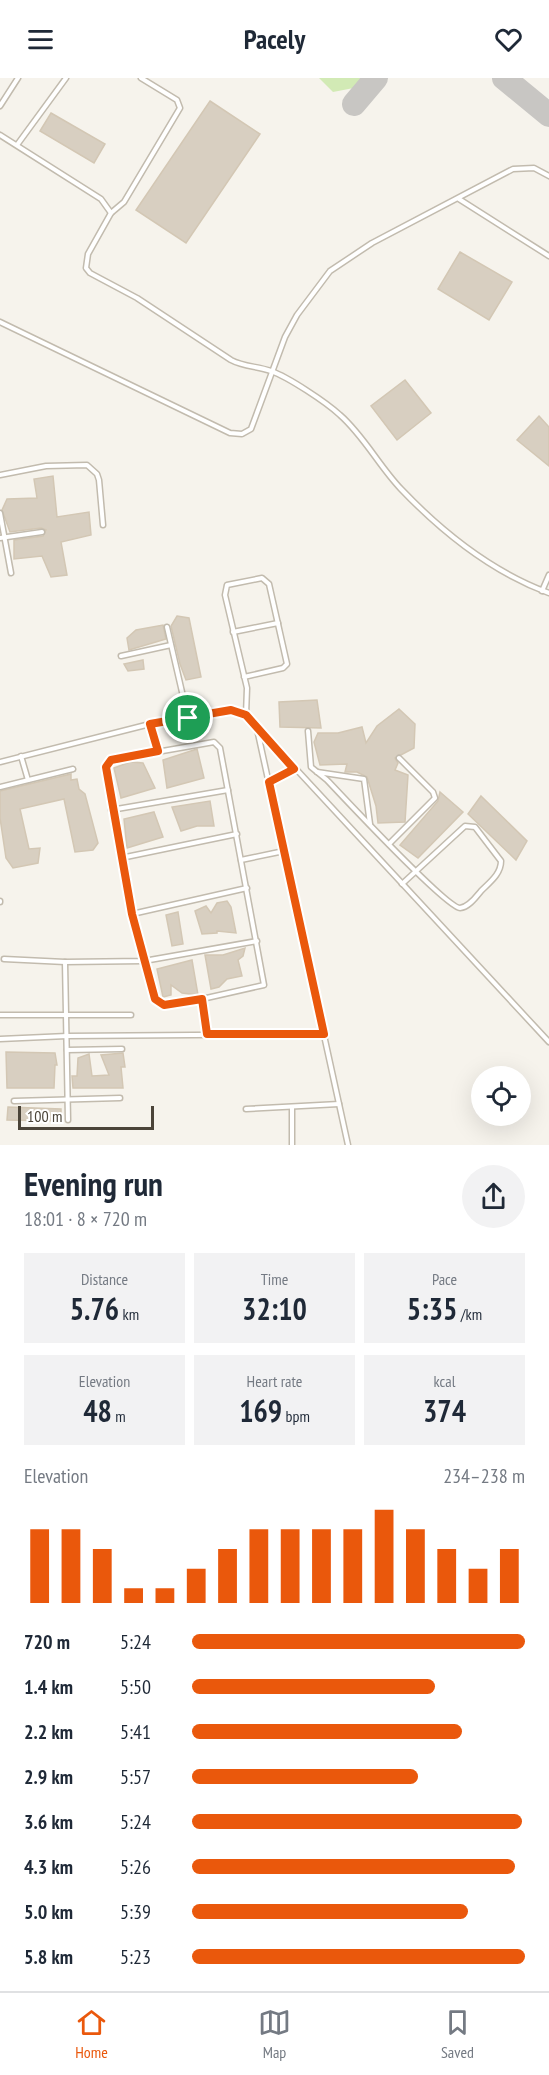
<!DOCTYPE html>
<html lang="en">
<head>
<meta charset="utf-8">
<style>
	body { margin:0; font-family:"PT Sans Narrow",sans-serif; background:#f2f2f3; color:#1f2937; height:100vh; display:flex; flex-direction:column; font-size:22px; white-space:nowrap }
	* { box-sizing:border-box; margin:0 }
	p { font-size:20px; color:#747a83 }
	.icon { flex:none; width:33px; height:33px; fill:none; stroke:currentColor; stroke-width:2; stroke-linecap:round; stroke-linejoin:round }
	.map { position:relative; height:1067px; overflow:hidden }
	.side { display:flex; flex-direction:column; background:#fff; flex:1 }
	.side>* { flex:none }
	.fabs { position:absolute; left:471px; top:988px; display:grid; gap:12px }
	.fabs a { display:grid; place-items:center; width:60px; height:60px; border-radius:50%; background:#fff; box-shadow:0 6px 24px #0002; font-size:30px }
	.scale { position:absolute; left:18px; bottom:15px; width:136px; box-sizing:border-box; padding-left:6px; border:3px solid #4b4439; border-top:0; font-size:16px; line-height:21px; white-space:nowrap; color:#4b4439; -webkit-text-stroke:4px #fff; paint-order:stroke }
	.pin { position:absolute; display:grid; place-items:center; width:51px; height:51px; color:#fff; margin:-26px; border:3px solid #fff; border-radius:50%; box-shadow:0 2px 6px #0007 }
	.round { display:grid; place-items:center; flex:none; width:63px; height:63px; border-radius:32px; background:#f2f2f3 }
	.headline { display:flex; align-items:center; justify-content:space-between; height:102px; padding:0 24px }
	h1 { font-size:33px; font-weight:700; line-height:45px }
	.figures { display:grid; grid-template-columns:repeat(3,1fr); gap:9px; height:102px; padding:6px 24px }
	.figures div { display:grid; align-content:center; border-radius:0px; background:#f2f2f3; text-align:center }
	.figures b { font-size:30px; font-weight:700 }
	.figures small { font-size:16px; font-weight:400 }
	.figures p { font-size:16px }
	.chart { height:168px; padding:12px 24px }
	.chart p { display:flex; justify-content:space-between }
	.chart svg { width:100%; height:108px; margin-top:6px; stroke:#ea580c; stroke-width:6 }
	ul { padding:0 24px; list-style:none; font-size:20px }
	li { display:grid; grid-template-columns:96px 72px 1fr; align-items:center; height:45px }
	li i { height:15px; border-radius:8px; background:#ea580c }
	header { display:flex; justify-content:space-between; align-items:center; height:78px; padding:0 24px; background:#fff; font-size:27px; font-weight:700 }
	.dock { display:flex; justify-content:space-around; align-items:center; height:84px; border-top:2px solid #e0e1e3; background:#fff; font-size:16px; color:#747a83 }
	.dock a { display:grid; justify-items:center; gap:3px }
	.dock .current { color:#ea580c }
	.map>svg:first-child { display:block }
</style>
</head>
<body>
<header><svg class="icon" aria-label="menu" viewBox="0 0 24 24"><path d="M4 6h16M4 12h16M4 18h16"/></svg>Pacely<svg class="icon" aria-label="heart" viewBox="0 0 24 24"><path d="M12 20l-8-8c-3-5 5-10 8-4 3-6 11-1 8 4z"/></svg></header>
<div class="map">
<svg width="549" height="1067" viewBox="0 0 549 1067">
	<rect width="100%" height="100%" fill="#f6f3ec"/>
	<path fill="#d2eab5" d="M319 0H367L364 8 333 14Z"/>
	<g fill="none" stroke-linecap="round" stroke-linejoin="round">
		<g stroke="#c8c6c3" stroke-width="24">
			<path d="M504 0 549 37"/>
			<path d="M354 26 376 0"/>
		</g>
	</g>
	<g fill="#d8cfc1" stroke="#d3c7b4" stroke-width="1.5">
		<path d="M210 23 260 56 186 165 136 132Z"/>
		<path d="M51 35 105 66 94 85 40 53Z"/>
		<path d="M460 174 512 204 489 242 438 211Z"/>
		<path d="M405 302 431 335 397 362 371 328Z"/>
		<path d="M539 338 549 349V388L517 362Z"/>
		<path d="M53 398 57 439 89 434 91 457 61 464 67 497 51 499 42 478 14 481V462L43 458 46 452 41 450 10 454 2 432 7 421 37 420 34 401Z"/>
		<path d="M177 538 189 540 201 599 186 602 180 586 171 548Z"/>
		<path d="M163 547 166 561 129 572 127 560 136 552Z"/>
		<path d="M143 582 144 591 128 593 124 586Z"/>
		<path d="M317 622 321 650 280 649 279 624Z"/>
		<path d="M399 631 415 646 414 670 395 680 398 685 395 692 408 697 405 744 378 745 376 728 367 699 357 694H345L347 686 320 687 314 664 318 655H338L362 649 366 665 377 648Z"/>
		<path d="M197 671 204 700 167 710 163 682Z"/>
		<path d="M130 684 143 685 155 710 121 720 114 690Z"/>
		<path d="M71 696V702L77 701 79 711 85 716 98 765 93 772 75 774 64 721 20 731 29 771 40 770 38 785 13 790 6 780 0 740V713Z"/>
		<path d="M440 714 463 734 418 780 400 767 438 723Z"/>
		<path d="M481 718 527 763 516 782 468 736Z"/>
		<path d="M210 723 214 748H197L181 753 172 729Z"/>
		<path d="M154 734 163 759 127 770 124 741Z"/>
		<path d="M227 823 231 829 236 855 217 853V855L202 856 195 833 206 828 211 835 217 825Z"/>
		<path d="M178 834 183 866 172 868 166 837Z"/>
		<path d="M245 870 243 878 238 882 242 898 227 901 219 909 211 911 205 877H223Z"/>
		<path d="M192 882 198 917 182 915 171 907V917L163 919 157 891Z"/>
		<path d="M6 974 55 975 57 987H55L54 1010H7Z"/>
		<path d="M123 975 125 989H121L123 1010H73L72 998H77L78 980 89 976 92 998 109 997 101 977Z"/>
		<path d="M8 1029 61 1031V1043L7 1042Z"/>
	</g>
	<g fill="none" stroke-linecap="round" stroke-linejoin="round">
		<g stroke="#c2bbae" stroke-width="7">
			<g id="service">
				<path d="M141 0 177 22 180 30 124 124 111 135 88 176 86 190 90 195 137 220 231 282C244 289 257 288 271 293 288 299 326 324 340 337 364 358 379 388 401 411 443 455 492 494 549 515"/>
				<path d="M0 28 18 0"/>
				<path d="M0 57 101 121 111 135"/>
				<path d="M17 67 66 0"/>
				<path d="M459 121 549 178"/>
				<path d="M0 244 230 355 242 356 251 351 285 259 297 237 330 193 372 165 513 91 534 90 549 98"/>
				<path d="M0 397 46 388 87 387 97 396 99 402 103 447"/>
				<path d="M0 435 11 495"/>
				<path d="M0 460 42 454"/>
				<path d="M542 513 549 497"/>
				<path d="M167 549 188 640"/>
				<path d="M233 554 278 545"/>
				<path d="M121 578 171 567"/>
				<path d="M244 599 283 590 287 586 269 506 262 500 227 507 225 517 247 610 246 637"/>
				<path d="M150 646 157 673"/>
				<path d="M257 651 348 1067"/>
				<path d="M308 653 311 689 327 702C343 719 447 830 460 830 469 829 476 819 481 813 490 804 501 796 501 783L475 749 465 748 402 806"/>
				<path d="M214 664 220 670 264 907 202 921 164 927 155 921 132 836 106 689 111 682Z"/>
				<path d="M21 678 28 702"/>
				<path d="M0 684 150 646 231 632 246 637 549 964"/>
				<path d="M317 694 364 701 370 746"/>
				<path d="M269 704 294 691"/>
				<path d="M0 709 73 691"/>
				<path d="M111 732 228 712"/>
				<path d="M389 766 435 720 433 714 399 680"/>
				<path d="M121 780 237 756"/>
				<path d="M241 782 284 773"/>
				<path d="M0 823V824"/>
				<path d="M132 836 247 810"/>
				<path d="M4 881 65 884 144 883 257 863"/>
				<path d="M65 884 68 1042"/>
				<path d="M202 921 207 956"/>
				<path d="M0 937H131"/>
				<path d="M0 961 67 958 324 956"/>
				<path d="M67 972 122 971"/>
				<path d="M14 1023 120 1020"/>
				<path d="M246 1031 339 1026"/>
				<path d="M292 1067V1029"/>
			</g>
		</g>
		<use href="#service" stroke="#fff" stroke-width="4"/>
	</g>
	<g fill="none" stroke-linecap="round" stroke-linejoin="round">
		<g stroke="#fff" stroke-width="12">
			<path id="route" d="M231 632 246 637 294 691 269 704 324 956H207L202 921 164 927 155 921 132 836 106 689 111 682 158 673 150 646Z"/>
		</g>
		<use href="#route" stroke="#ea580c" stroke-width="8"/>
	</g>
</svg>
<div class="fabs">
<a><svg class="icon" aria-label="locate" viewBox="0 0 24 24"><circle cx="12" cy="12" r="6"/><path d="M12 2v4M12 18v4M2 12h4M18 12h4"/></svg></a>
</div>
<div class="scale">100 m</div>
<div class="pin" style="left:188px;top:640px;background:#1e9e55"><svg class="icon" aria-label="arrive" viewBox="0 0 24 24"><path d="M6 21V4h12l-3 4 3 4H6"/></svg></div>
</div>
<section class="side">
<div class="headline"><div><h1>Evening run</h1><p>18:01 · 8 × 720 m</p></div><a class="round"><svg class="icon" aria-label="share" viewBox="0 0 24 24"><path d="M12 15V3M7 8l5-5 5 5M5 13v7h14v-7"/></svg></a></div>
<div class="figures">
<div><p>Distance</p><b>5.76<small> km</small></b></div>
<div><p>Time</p><b>32:10</b></div>
<div><p>Pace</p><b>5:35<small> /km</small></b></div>
</div>
<div class="figures">
<div><p>Elevation</p><b>48<small> m</small></b></div>
<div><p>Heart rate</p><b>169<small> bpm</small></b></div>
<div><p>kcal</p><b>374</b></div>
</div>
<div class="chart"><p><span>Elevation</span>234–238 m</p>
<svg viewBox="0 0 160 44" preserveAspectRatio="none"><path d="M5 44V14M15 44V14M25 44V22M35 44V38M45 44V38M55 44V30M65 44V22M75 44V14M85 44V14M95 44V14M105 44V14M115 44V6M125 44V14M135 44V22M145 44V30M155 44V22"/></svg>
</div>
<ul>
<li><b>720 m</b>5:24<i style="width:100%"></i></li>
<li><b>1.4 km</b>5:50<i style="width:73%"></i></li>
<li><b>2.2 km</b>5:41<i style="width:81%"></i></li>
<li><b>2.9 km</b>5:57<i style="width:68%"></i></li>
<li><b>3.6 km</b>5:24<i style="width:99%"></i></li>
<li><b>4.3 km</b>5:26<i style="width:97%"></i></li>
<li><b>5.0 km</b>5:39<i style="width:83%"></i></li>
<li><b>5.8 km</b>5:23<i style="width:100%"></i></li>
</ul>
</section>
<nav class="dock">
<a class="current"><svg class="icon" aria-label="home" viewBox="0 0 24 24"><path d="M3 11l9-7 9 7M6 9v11h12V9"/></svg>Home</a>
<a><svg class="icon" aria-label="map" viewBox="0 0 24 24"><path d="M3 6l6-2 6 2 6-2v14l-6 2-6-2-6 2zM9 4v14M15 6v14"/></svg>Map</a>
<a><svg class="icon" aria-label="saved" viewBox="0 0 24 24"><path d="M7 4h10v16l-5-4-5 4z"/></svg>Saved</a>
</nav>
</body>
</html>
